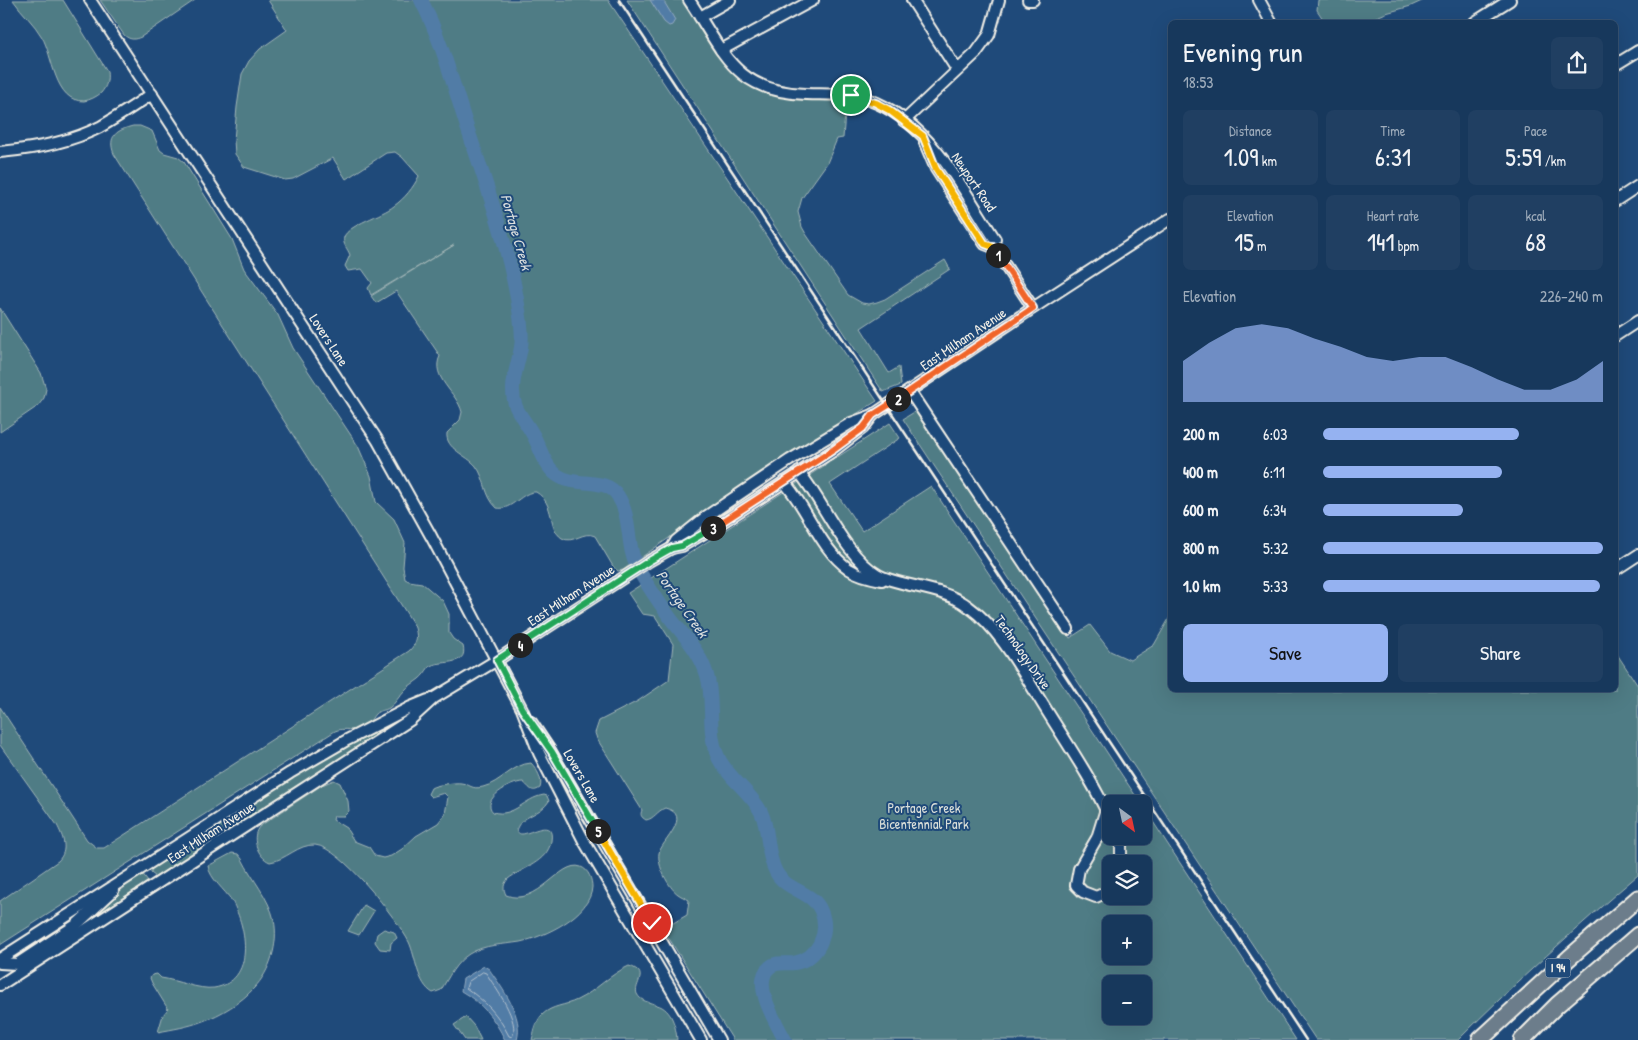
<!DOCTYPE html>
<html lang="en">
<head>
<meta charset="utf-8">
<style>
	body { margin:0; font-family:"Patrick Hand",sans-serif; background:#203f62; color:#f1f3f6; height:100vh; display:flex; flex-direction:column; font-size:19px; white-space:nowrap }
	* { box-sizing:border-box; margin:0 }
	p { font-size:16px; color:#9eacbb }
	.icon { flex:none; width:28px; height:28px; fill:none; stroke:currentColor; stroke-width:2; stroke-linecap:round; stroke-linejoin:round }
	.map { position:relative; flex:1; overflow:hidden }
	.drawer { position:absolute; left:1168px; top:20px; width:450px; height:672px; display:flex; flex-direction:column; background:#17385c; border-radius:8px; box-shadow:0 5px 20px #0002,0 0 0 1px #365272 }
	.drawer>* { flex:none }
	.needle { width:32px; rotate:147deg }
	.tools { position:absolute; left:1102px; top:795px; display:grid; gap:10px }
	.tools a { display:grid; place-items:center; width:50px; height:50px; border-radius:8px; background:#17385c; box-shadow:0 5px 20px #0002,0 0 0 1px #365272; font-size:25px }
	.pin { position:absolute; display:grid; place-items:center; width:42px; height:42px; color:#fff; margin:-21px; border:2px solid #fff; border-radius:50%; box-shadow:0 1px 5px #0007 }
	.km { position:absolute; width:25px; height:25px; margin:-12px; border-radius:50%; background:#222; color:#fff; font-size:14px; line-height:25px; text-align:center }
	.round { display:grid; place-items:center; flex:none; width:52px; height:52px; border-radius:8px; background:#203f62 }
	.head { display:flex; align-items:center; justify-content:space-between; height:85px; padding:0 15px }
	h1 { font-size:28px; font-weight:600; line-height:38px }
	.figures { display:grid; grid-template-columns:repeat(3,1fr); gap:8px; height:85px; padding:5px 15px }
	.figures div { display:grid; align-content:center; border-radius:8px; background:#203f62; text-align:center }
	.figures b { font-size:25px; font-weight:600 }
	.figures small { font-size:14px; font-weight:400 }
	.figures p { font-size:14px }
	.chart { height:140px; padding:10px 15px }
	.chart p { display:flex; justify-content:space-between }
	.chart svg { width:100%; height:90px; margin-top:5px; fill:#95b2f1; opacity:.7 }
	.cta { display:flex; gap:10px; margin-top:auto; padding:10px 15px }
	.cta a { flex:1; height:58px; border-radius:8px; background:#95b2f1; color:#111; font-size:20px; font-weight:600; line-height:58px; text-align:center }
	.cta a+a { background:#203f62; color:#f1f3f6 }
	ul { padding:0 15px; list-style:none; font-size:16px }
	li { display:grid; grid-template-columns:80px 60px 1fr; align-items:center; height:38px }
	li i { height:12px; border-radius:6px; background:#95b2f1 }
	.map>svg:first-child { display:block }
</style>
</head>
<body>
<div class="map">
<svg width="1638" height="1040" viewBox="0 0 1638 1040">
	<rect width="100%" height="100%" fill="#1f4a7a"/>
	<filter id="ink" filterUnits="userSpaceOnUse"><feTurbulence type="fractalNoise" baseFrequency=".02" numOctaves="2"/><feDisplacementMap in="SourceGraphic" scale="10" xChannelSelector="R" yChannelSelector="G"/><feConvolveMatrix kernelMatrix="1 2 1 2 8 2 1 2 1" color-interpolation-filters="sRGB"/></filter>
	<g filter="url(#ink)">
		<g fill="#4f7c85" stroke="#a2b6b6" fill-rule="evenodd">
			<path d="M13 0H63L107 71C108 80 107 86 101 93 96 97 90 100 84 101 54 102 53 55 42 37 34 23 22 13 13 0Z"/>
			<path d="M100 0H195L141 37C134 40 130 40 124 35Z"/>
			<path d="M268 0H608L877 401 764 472 623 570 618 571 614 568 595 536C583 530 573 545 562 538 547 528 556 504 536 492 522 491 512 511 497 508 484 496 486 479 476 466 467 455 445 449 447 433L460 420 462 412C457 392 430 378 440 356L396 291 376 303 371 296 454 245 371 295 368 288 372 283 362 269 348 271 345 266 350 255C348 249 342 244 344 237 348 225 383 215 394 206 405 198 413 188 419 176L402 157 395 152 386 153 346 179 333 158 293 179 285 180 244 167 235 154 234 140 237 107 242 74 249 61 260 49 287 30Z"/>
			<path d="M627 0H683C709 41 738 92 790 98 807 100 830 95 843 106L845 113 843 138 837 139 827 163 802 198 798 212 802 227 806 234 848 295 862 303 869 304 877 302 885 299 945 260 950 269 861 328 889 373 899 367 901 385 883 392Z"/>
			<path d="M1318 0H1424L1411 6 1386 13 1365 22H1325L1317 10Z"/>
			<path d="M133 126H140L152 131 160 150 164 153 178 157 184 162 232 239 244 269 278 315 293 348 358 446 371 476 376 502 394 519 405 543 403 567 405 579 409 581 422 583 443 601 449 614V633L453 639 463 646C469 668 438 659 429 667 426 671 423 676 419 679 414 683 408 686 404 691 399 696 395 704 389 708 384 711 379 710 375 714 370 720 369 725 362 728 353 732 344 727 335 731L0 945V901L58 861C69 850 63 837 57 825L0 745V707L87 840 97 848H104L409 651C418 642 418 636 414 625L114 154C107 136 117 130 133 126Z"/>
			<path d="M0 308 41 373 46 389 44 398 38 406 0 432Z"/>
			<path d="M916 411 1070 638 1090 625 1110 651 1130 660 1154 645 1170 617V690H1615V651L1638 686V875C1576 928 1516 982 1458 1040H1316L903 419Z"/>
			<path d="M890 423 900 438 830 484 862 531 931 486 1141 804H1111V836H1144V808L1296 1040H733L663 929 687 915 689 900C686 898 682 897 678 894 668 887 657 865 659 853 661 842 694 815 665 808 657 811 654 819 646 820 641 817 640 815 642 810L597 739 595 733 599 721 638 701 669 680 673 644 655 616 642 614 628 593ZM1111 864H1144V896H1111ZM1111 924H1144V956H1111ZM1111 984H1144V1016H1111Z"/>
			<path d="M399 718 400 720 160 876 156 877 151 873V867L262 795 322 760Z"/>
			<path d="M531 763C537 769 543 780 540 788 531 794 530 787 523 782 511 782 480 799 493 812 514 818 524 798 544 795L547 796 549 801C541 815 521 815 516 830 518 832 518 834 522 834 530 834 555 817 551 841 548 862 522 868 508 879 503 885 503 888 506 895 538 908 560 859 581 867 589 870 592 880 592 887 591 915 544 937 520 942 502 945 485 944 469 954 455 963 449 977 441 990L433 993C417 984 416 957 409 942 397 919 341 847 315 845 298 844 286 860 270 862 257 857 250 836 260 826L322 785 334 780 340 783 348 801 349 811 344 816H334L333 820 346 828 354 841 369 847 375 856 383 858 391 856 402 849 416 836 438 823 445 814 448 797 444 793 431 797 428 794 431 788C435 785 456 782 461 783 470 784 471 790 483 787 500 783 513 764 531 763Z"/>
			<path d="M232 853 238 854 242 859C252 879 269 898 274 920 279 943 270 972 254 988 242 1002 220 1015 203 1021 188 1027 173 1029 158 1032L163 1015 168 1009 152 983 150 978 152 975 157 974 161 978C176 980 199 990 214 988 256 981 247 928 232 901 225 890 210 879 208 866Z"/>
			<path d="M142 873 148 881V884L88 923 86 920 125 887 132 878Z"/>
			<path d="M364 905 374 911 359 935 348 931Z"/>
			<path d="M78 914 81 916 19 959 16 954Z"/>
			<path d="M384 929 394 932 397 938 391 943 390 950 380 949 375 942 377 934Z"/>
			<path d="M629 966C651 973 633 984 637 994 641 1002 650 1002 657 1005 672 1009 676 1027 677 1040H532C534 1032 536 1021 542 1015 552 1005 565 1006 577 1000 596 991 610 974 629 966Z"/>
			<path d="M466 1017 474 1026 481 1040H465L454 1025Z"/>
		</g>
		<g fill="#517ba6" stroke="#92aac0">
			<path d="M650 0H663L675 20 672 25 669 26 664 22Z"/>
			<path d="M484 966 489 969C502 988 524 1016 517 1040H505C495 1019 482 1003 461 991L463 979Z"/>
		</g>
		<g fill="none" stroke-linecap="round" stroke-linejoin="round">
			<path stroke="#b3c2ce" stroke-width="1" d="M483 972 486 973C495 987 521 1022 512 1037L509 1036C498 1014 486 1002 466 988L468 982Z"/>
			<path stroke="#517ba6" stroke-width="14" d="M421 0C442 41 453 84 467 127 487 187 509 247 519 310 521 322 523 335 521 347 518 367 508 386 516 407 520 416 527 424 532 433 540 446 544 466 557 475 575 488 606 476 618 496 632 518 626 546 637 567 645 582 661 605 671 619 685 637 700 652 707 675 715 702 706 733 719 759 730 780 751 792 761 812 770 831 766 854 776 872 786 891 813 891 821 911 830 933 818 959 794 963 786 964 777 961 770 967 750 983 777 1024 785 1040"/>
			<g stroke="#f4f1e8" stroke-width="14">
				<g id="minor">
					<path d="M90 0 378 441 431 536 522 709 539 753 584 841 701 1040"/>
					<path d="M689 0C724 52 734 92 806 94 830 95 854 93 877 103 933 128 963 190 995 239L993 247"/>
					<path d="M912 0 957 70"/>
					<path d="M1028 0H1033"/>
					<path d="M1259 0 1271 22"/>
					<path d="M700 17 730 0"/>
					<path d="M1475 22 1510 0"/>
					<path d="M721 50 813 0"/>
					<path d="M1615 65 1638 51"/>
					<path d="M904 121 976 53 989 35 999 0"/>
					<path d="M925 143 936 169 985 244 993 247 1033 308"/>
					<path d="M0 152C33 149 71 142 100 127 118 117 135 105 152 94"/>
					<path d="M1615 201 1638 186"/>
					<path d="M1615 336 1638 321"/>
					<path d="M910 392 1068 629"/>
					<path d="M799 472C823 501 845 556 877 574 881 577 886 578 891 580 916 588 948 590 969 607 1000 629 1022 671 1042 703 1066 742 1092 779 1111 821"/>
					<path d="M784 482C808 508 819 548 849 569 858 575 871 578 882 580"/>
					<path d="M672 548 676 541 707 516 790 460 851 423 873 415 1033 308 1170 219"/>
					<path d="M1615 570 1638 555"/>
					<path d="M531 722 551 752 719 1040"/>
					<path d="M1106 809 1097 838 1079 869 1076 885 1083 892 1096 897 1111 890"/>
					<path d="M1119 836 1121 841V864"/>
					<path d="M0 959 290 773 347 740 411 707 428 700"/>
					<path d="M0 963 17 964 76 925 113 891"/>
					<path d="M0 985 410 720 434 698 497 660 649 561 672 548 682 546 716 526 833 451 863 428 873 415"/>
				</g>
			</g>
			<g stroke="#f4f1e8" stroke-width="19">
				<g id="highway">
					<path d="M1480 1040 1569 958 1638 898"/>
					<path d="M1522 1040 1557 1005 1638 935"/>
				</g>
			</g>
			<use href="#minor" stroke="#1f4a7a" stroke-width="10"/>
			<use href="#highway" stroke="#6c7d8b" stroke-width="15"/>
			<path stroke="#f4f1e8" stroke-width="2.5" d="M619 0 1306 1040"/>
		</g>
	</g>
	<g fill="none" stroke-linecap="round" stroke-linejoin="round" filter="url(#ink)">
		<g stroke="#fff" stroke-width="10">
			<path id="split-1" d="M851 95 876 103 889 110 923 136 936 169 985 244 993 247 998 255"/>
		</g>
		<g stroke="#fff" stroke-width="10">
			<path id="split-2" d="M898 399 1033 308 998 255"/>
		</g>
		<g stroke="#fff" stroke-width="10">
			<path id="split-3" d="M713 528 833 450 863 428 873 415 898 399"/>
		</g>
		<g stroke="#fff" stroke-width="10">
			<path id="split-4" d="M520 645 649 561 672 548 682 546 713 528"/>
		</g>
		<g stroke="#fff" stroke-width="10">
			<path id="split-5" d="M520 645 497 660 522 709 552 752 598 831"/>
		</g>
		<g stroke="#fff" stroke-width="10">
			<path id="split-6" d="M598 831 652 923"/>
		</g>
		<use href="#split-1" stroke="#f5b400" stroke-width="6"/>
		<use href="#split-2" stroke="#f0652b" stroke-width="6"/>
		<use href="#split-3" stroke="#f0652b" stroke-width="6"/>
		<use href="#split-4" stroke="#22a559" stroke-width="6"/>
		<use href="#split-5" stroke="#22a559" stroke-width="6"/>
		<use href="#split-6" stroke="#f5b400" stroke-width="6"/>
	</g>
	<g text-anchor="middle" stroke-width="4" stroke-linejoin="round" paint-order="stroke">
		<rect fill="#1f4a7a" stroke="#b4bfc7" stroke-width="1" x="1545.5" y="958.5" width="25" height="19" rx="4"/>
		<g font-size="12" font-weight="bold" fill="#f4f1e8">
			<text x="1558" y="972">I 94</text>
		</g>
		<g font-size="14" fill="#f4f1e8" stroke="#1f4a7a">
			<text transform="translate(974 182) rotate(56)" y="5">Newport Road</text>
			<text transform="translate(963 339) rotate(-34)" y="5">East Milham Avenue</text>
			<text transform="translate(329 340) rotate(57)" y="5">Lovers Lane</text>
			<text transform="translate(571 595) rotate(-33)" y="5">East Milham Avenue</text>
			<text transform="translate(1023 652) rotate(55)" y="5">Technology Drive</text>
			<text transform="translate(582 776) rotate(60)" y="5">Lovers Lane</text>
			<text transform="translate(211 832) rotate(-33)" y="5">East Milham Avenue</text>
		</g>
		<g font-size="14" fill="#dbdfd9" stroke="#1f4a7a">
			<text x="924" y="813">Portage Creek<tspan x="924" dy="16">Bicentennial Park</tspan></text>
		</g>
		<g font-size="15" font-style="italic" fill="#dcdfde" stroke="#1f4a7a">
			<text transform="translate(516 232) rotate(74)" y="5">Portage Creek</text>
			<text transform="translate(682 604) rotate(55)" y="5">Portage Creek</text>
		</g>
	</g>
</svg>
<div class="tools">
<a><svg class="needle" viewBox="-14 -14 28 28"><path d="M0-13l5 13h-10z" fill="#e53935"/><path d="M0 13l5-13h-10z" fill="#9eacbb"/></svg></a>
<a><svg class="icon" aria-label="layers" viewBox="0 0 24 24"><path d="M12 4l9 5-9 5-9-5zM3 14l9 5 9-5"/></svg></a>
<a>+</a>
<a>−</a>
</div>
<div class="pin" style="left:851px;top:95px;background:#1e9e55"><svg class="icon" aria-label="arrive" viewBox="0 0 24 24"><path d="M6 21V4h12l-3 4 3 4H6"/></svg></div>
<div class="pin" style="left:652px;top:923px;background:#d93025"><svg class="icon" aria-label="check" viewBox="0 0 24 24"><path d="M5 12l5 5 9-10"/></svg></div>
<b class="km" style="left:998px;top:255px">1</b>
<b class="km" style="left:898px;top:399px">2</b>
<b class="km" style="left:713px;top:528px">3</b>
<b class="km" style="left:520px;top:645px">4</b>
<b class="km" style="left:598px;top:831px">5</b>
<section class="drawer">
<div class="head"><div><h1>Evening run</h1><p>18:53</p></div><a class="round"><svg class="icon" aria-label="share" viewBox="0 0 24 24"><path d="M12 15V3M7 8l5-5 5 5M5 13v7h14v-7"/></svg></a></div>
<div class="figures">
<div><p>Distance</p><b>1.09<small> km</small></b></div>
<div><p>Time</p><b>6:31</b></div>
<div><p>Pace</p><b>5:59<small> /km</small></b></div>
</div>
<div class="figures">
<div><p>Elevation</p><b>15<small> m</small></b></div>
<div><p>Heart rate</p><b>141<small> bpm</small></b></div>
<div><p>kcal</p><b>68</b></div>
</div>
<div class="chart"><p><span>Elevation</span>226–240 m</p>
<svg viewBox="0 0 160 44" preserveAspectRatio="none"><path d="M0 44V24L10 15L20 8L30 6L40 8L50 13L60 17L70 22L80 24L90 22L100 22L110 27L120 33L130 38L140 38L150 33L160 24V44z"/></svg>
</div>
<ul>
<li><b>200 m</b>6:03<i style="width:70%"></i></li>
<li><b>400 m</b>6:11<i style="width:64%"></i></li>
<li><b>600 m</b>6:34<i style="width:50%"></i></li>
<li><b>800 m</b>5:32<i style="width:100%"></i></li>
<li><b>1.0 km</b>5:33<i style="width:99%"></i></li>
</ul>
<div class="cta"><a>Save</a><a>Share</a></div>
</section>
</div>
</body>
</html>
